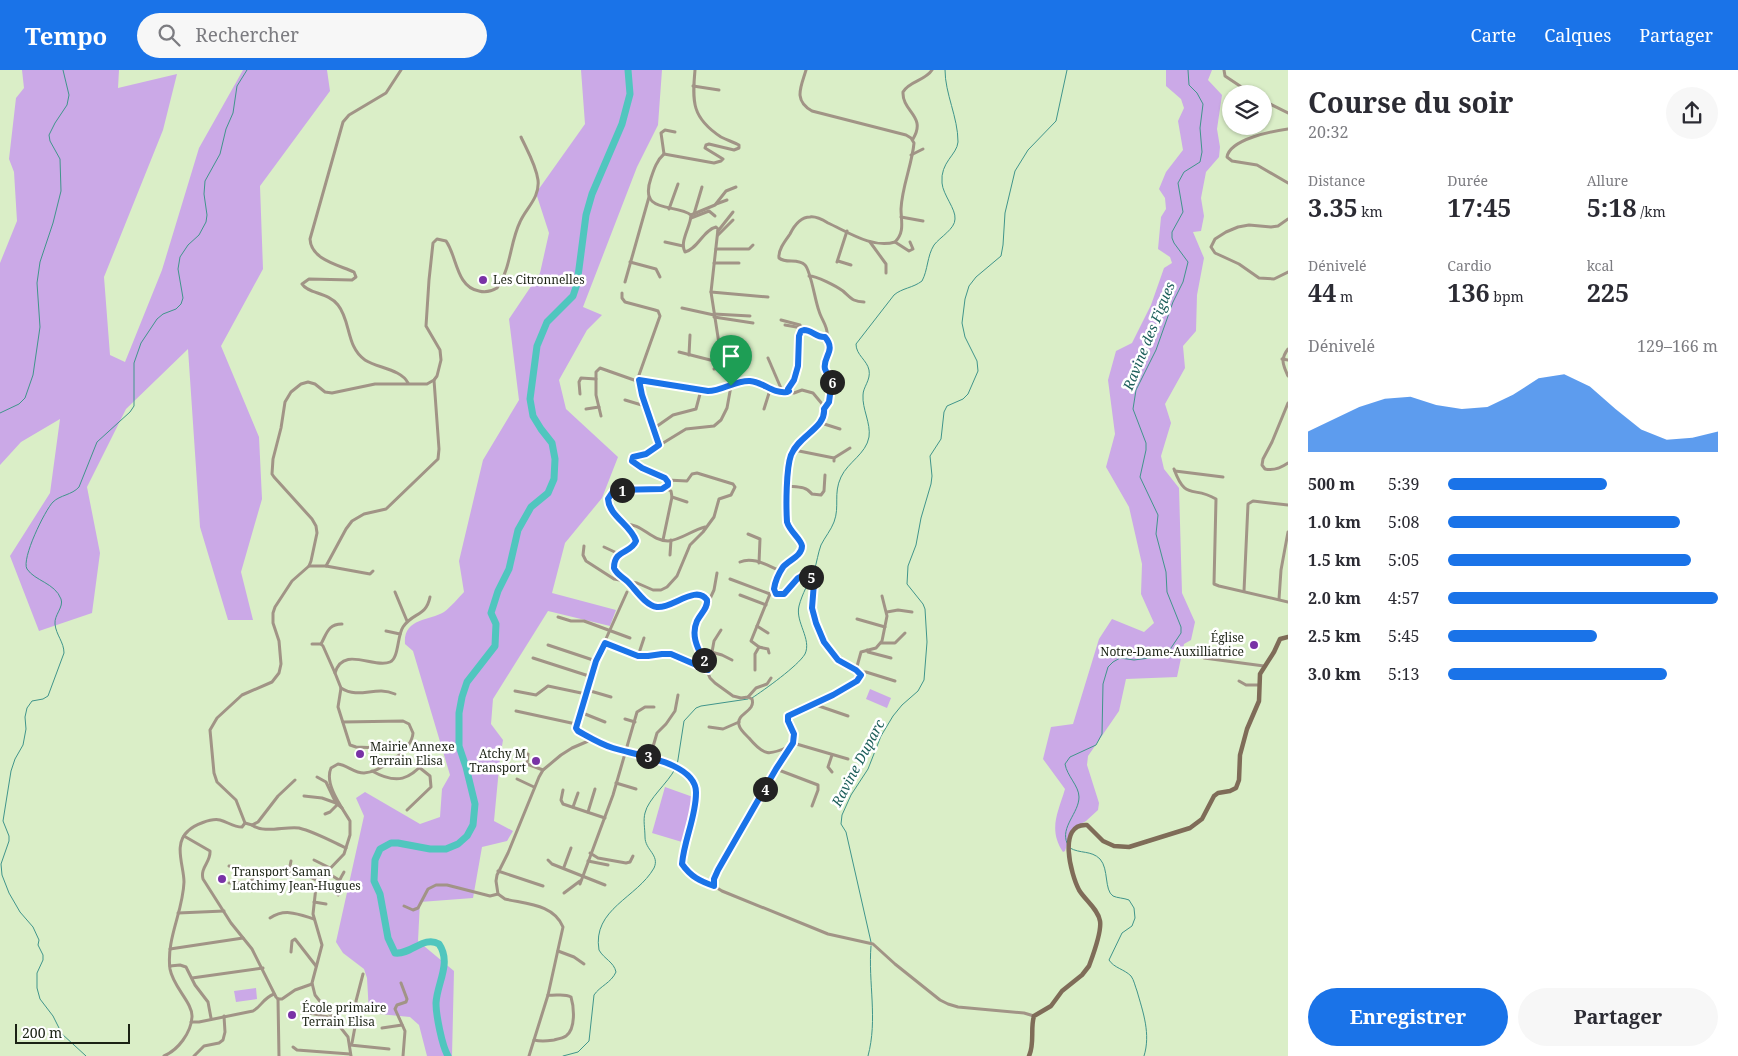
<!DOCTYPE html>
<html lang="fr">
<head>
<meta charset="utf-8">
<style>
	body { margin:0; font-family:"Noto Serif",serif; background:#f7f7f7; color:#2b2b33; height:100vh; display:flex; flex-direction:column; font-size:19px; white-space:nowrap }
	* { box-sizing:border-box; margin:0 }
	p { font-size:16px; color:#7c7c81 }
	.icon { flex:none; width:28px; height:28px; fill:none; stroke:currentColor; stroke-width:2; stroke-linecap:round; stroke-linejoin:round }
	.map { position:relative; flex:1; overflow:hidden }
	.side { display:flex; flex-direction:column; background:#fff; width:450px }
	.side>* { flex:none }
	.controls { position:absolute; left:1222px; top:15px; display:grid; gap:10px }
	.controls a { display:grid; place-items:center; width:50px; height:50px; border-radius:50%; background:#fff; box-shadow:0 1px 4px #0004; font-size:25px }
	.scale { position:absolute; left:15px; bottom:12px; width:115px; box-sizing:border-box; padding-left:5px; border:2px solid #1b2214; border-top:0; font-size:14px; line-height:18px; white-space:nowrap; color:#1b2214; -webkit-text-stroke:4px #fff; paint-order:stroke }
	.pin { position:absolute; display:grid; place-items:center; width:42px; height:42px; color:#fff; margin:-51px -21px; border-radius:50% 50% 50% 0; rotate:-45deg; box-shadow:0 0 5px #0007 }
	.pin .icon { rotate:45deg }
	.km { position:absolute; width:25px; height:25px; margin:-12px; border-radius:50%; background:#222; color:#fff; font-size:14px; line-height:25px; text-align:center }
	.round { display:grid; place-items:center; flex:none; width:52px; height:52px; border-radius:26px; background:#f7f7f7 }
	.head { display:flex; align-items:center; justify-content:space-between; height:85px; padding:0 20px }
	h1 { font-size:28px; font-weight:700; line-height:38px }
	.metrics { display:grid; grid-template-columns:repeat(3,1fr); gap:8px; height:85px; padding:5px 20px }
	.metrics div { display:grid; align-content:center }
	.metrics b { font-size:25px; font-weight:700 }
	.metrics small { font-size:14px; font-weight:400 }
	.metrics p { font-size:14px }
	.chart { height:140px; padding:10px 20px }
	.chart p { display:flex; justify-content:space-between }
	.chart svg { width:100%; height:90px; margin-top:5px; fill:#1a73e8; opacity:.7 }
	.action { display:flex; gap:10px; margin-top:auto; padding:10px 20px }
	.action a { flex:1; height:58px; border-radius:30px; background:#1a73e8; color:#fff; font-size:20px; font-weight:700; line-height:58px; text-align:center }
	.action a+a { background:#f7f7f7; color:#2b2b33 }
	ul { padding:0 20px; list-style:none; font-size:16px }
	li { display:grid; grid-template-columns:80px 60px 1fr; align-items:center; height:38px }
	li i { height:12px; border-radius:6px; background:#1a73e8 }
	header { display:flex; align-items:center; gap:30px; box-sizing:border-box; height:70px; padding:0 25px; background:#1a73e8; color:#fff }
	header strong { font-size:24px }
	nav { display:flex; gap:28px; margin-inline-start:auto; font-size:18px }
	.search { width:350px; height:45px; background:#f7f7f7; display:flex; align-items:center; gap:12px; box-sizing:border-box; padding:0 18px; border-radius:28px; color:#7c7c81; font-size:19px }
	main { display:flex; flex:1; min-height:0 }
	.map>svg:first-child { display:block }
</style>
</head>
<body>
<header>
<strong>Tempo</strong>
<div class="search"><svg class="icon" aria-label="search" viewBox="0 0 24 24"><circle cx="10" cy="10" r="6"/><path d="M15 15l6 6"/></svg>Rechercher</div>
<nav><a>Carte</a><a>Calques</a><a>Partager</a></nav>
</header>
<main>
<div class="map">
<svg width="1288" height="986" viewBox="0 0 1288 986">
	<rect width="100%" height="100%" fill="#daeec7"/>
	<g fill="#cba9e7">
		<path d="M22 0H119L118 18 177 4 163 60 104 207 110 285 125 292 162 200 199 78 243 0H327L330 21 260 116 263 199 221 276 259 367 262 429 241 502 253 550H228L200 457 188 279 126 339 87 417 100 483 92 543 39 561 10 486 50 423 60 349 21 372 0 395V193L17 151 14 102 9 89 16 28 24 18Z"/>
		<path d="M581 0H662L658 55 637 97 583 237 602 245 587 260 559 310 566 339 618 387 602 428 565 473 552 523 616 540 610 556 548 541 493 629 491 654 503 670 500 688 494 751 513 761 507 771 482 777 473 828 420 832 418 871 454 901 452 986H427L419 955 410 947 369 943 367 908 364 899 343 883 336 872 364 746 356 728 365 722 420 754 440 747 442 719 450 705 413 581 405 574C403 548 429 551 444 542 451 537 458 528 464 522L459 491 483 390 519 330 509 249 540 203 549 163 536 123 585 54Z"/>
		<path d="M1166 0H1212L1208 10 1222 25 1217 59 1220 77 1219 87 1206 102 1201 128 1204 146 1201 161 1193 162 1204 188 1197 225 1196 261 1183 276 1185 298 1165 334 1171 353 1161 386 1164 399 1179 418 1182 523 1195 552 1191 570 1184 574 1177 607 1126 609 1119 641 1088 686 1087 695 1099 733 1098 740 1086 751 1072 759 1065 781 1063 782C1048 759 1058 743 1065 719L1043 689 1051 657 1073 654 1099 569 1112 549 1144 562 1154 553 1141 524 1142 494 1129 437 1106 397 1115 364 1108 310 1116 281 1132 273 1151 235 1164 198 1172 193 1170 187 1158 179 1161 147 1166 139 1165 128 1159 119 1166 102 1183 80 1178 51 1184 38 1181 29 1166 16Z"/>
		<path d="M870 619 891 628 887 638 866 629Z"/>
		<path d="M665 717 693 727 682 772 652 763Z"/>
		<path d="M256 918 257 929 236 932 234 921Z"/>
	</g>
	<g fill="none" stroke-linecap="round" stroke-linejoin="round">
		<g stroke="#40958b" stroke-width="1">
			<path d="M0 343 19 334 25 328 33 305 40 257 37 213 40 192 53 153 61 121 60 89 50 71 49 65 55 53 67 35 69 25 63 0"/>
			<path d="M752 628C764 620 798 596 805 584 812 569 795 552 799 536 802 524 809 512 814 501 817 492 818 483 821 475 825 467 831 460 834 452 840 436 833 424 841 407 848 392 866 384 869 367 871 353 862 339 863 325 863 317 871 310 869 300 867 290 856 285 856 274L894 225C902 218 913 218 922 211 928 200 927 186 934 175 940 167 955 159 955 149 956 139 943 125 942 113 940 92 957 85 958 72 958 47 945 24 945 0"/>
			<path d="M677 696 684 651 696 638 701 636 748 629"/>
			<path d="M1067 773C1060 757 1079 743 1079 727 1079 716 1067 706 1065 694L1070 687 1096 675 1102 664 1103 614 1108 597 1113 592 1120 588 1134 590 1157 587 1169 581 1181 563V557L1167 522 1166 502 1156 464 1158 445 1140 407 1146 380V373L1133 339 1136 320 1156 280 1173 232 1183 212 1188 192 1174 173 1172 168V162L1183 142 1178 113 1184 102 1200 92 1202 82 1200 58 1203 34 1197 23 1189 15 1188 0"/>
			<path d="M1070 778C1080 784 1091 780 1100 789 1109 799 1104 820 1113 826 1117 828 1124 828 1129 830L1134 838 1135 848 1132 856 1122 863 1109 890C1114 898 1124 899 1131 906 1134 910 1135 916 1137 921 1143 942 1151 964 1144 986"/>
			<path d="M871 872 846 762 841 754 842 745 851 725 868 699 881 666 893 646 902 635 918 621 924 610 927 572 925 539 923 534 907 514 908 496 916 475 921 448 931 414 932 406 930 386 941 369 944 342 947 336 963 329 968 324 978 301 977 291 965 267 962 253 965 229 969 216 976 207 1001 186 1003 175 1005 143 1015 101 1028 80 1056 51 1067 0"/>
			<path d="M86 986 62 964 53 946 40 929 37 918V903L43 890V885L38 875 39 870 33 857 20 842 9 823 2 805 1 794 9 771V766L3 751 11 701 15 689 23 675 26 659 25 647 27 638 32 631 43 629 48 626 64 583C64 572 56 565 55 554 54 545 64 537 61 529 55 513 35 511 27 499 21 489 45 440 53 432 60 425 72 425 79 417L97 372 130 342 134 336V293L141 273 157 249 163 244 176 239 181 234 183 228 178 199 180 187 188 175 199 165 206 152 207 145 204 124 205 111 220 84 226 59 233 43 237 16 247 0"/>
			<path d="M563 986 578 982 589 971 594 925C600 916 611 913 616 902 614 892 604 889 599 880 592 839 637 828 654 798 660 785 645 780 645 767 645 759 643 750 645 743 648 729 668 713 675 699"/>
			<path d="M868 986C878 949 868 913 871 876"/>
		</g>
		<path stroke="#50c6be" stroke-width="7" d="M448 986C442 976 436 945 436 933 437 913 452 893 439 874 424 865 411 885 395 883L388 868 380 824 374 811 375 790 380 779 391 773H398L430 779H446L458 774 467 766 473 755 475 734 466 697 459 676V643L462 627 467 612 495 576 496 554 491 543 498 521 509 499 518 460 531 437 548 423 554 409 555 389 552 373 541 359 533 346 530 329 537 276 547 252 573 226 577 214 586 145 592 124 622 54 630 24 628 0"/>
		<g stroke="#a19486" stroke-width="3">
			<path d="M401 0 386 23 349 45 343 52 310 169C311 190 339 195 354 202L356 207 352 210 309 209 302 214C308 224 328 222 338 235 351 251 346 277 365 290 377 298 401 299 408 313"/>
			<path d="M695 0C692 32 692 48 721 67 727 70 733 72 739 75V78L734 80 709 74 706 75 705 78 723 89 721 91 714 93 664 84C657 90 654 99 651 108 638 145 676 133 691 145 691 156 679 172 685 182 698 179 703 160 716 157L718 159 711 222 722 293 731 316 727 338 721 350 714 356 686 359 650 381 633 387 632 389 634 393 663 407 668 413 667 417 662 419H617L609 425C604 444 631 455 636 471 632 481 619 480 615 492 612 501 620 505 626 510 636 518 642 532 654 536 671 543 689 517 705 527L708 533 696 553 695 572 710 608 715 613 733 626 741 628 748 627 756 618 767 614 771 608"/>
			<path d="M1224 0 1225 6 1252 24"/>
			<path d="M693 16 719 20"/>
			<path d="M1264 31 1288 43"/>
			<path d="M1288 59C1273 61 1230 69 1227 87L1232 91 1257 95 1288 113"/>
			<path d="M913 69C927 46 902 42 903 22 909 11 925 11 932 0"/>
			<path d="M664 84 661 63 665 60 675 62"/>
			<path d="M911 85 923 79"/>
			<path d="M716 134 727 130"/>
			<path d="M669 139 678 114"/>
			<path d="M694 144 702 117"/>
			<path d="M691 145 715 135 726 121 736 117"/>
			<path d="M901 147 923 151"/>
			<path d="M691 148 709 141 715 146"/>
			<path d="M1288 149 1278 156 1271 157 1249 155 1238 157 1226 162 1215 169 1211 177 1215 183 1239 194 1259 208 1274 209 1288 202"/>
			<path d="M718 161 733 142"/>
			<path d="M718 165 733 150"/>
			<path d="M665 172 683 176"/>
			<path d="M870 172 886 194V203"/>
			<path d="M895 172 909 181 913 179 910 172"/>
			<path d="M716 179H749L753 175"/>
			<path d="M838 191 851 195"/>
			<path d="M630 192 656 199 660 207"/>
			<path d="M837 192 847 161"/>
			<path d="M714 193H739"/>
			<path d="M809 206C817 206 836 216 843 221 851 228 853 232 864 232"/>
			<path d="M625 212 649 127"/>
			<path d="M711 222 768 227"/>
			<path d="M622 223V228L625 232 655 240 658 241 660 246 639 305 642 325 659 375"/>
			<path d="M682 238 714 245"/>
			<path d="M714 244 750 246"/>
			<path d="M714 247 753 253"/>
			<path d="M781 250 800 255 802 258"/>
			<path d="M785 255 802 258"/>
			<path d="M1288 279C1280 289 1283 295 1288 306"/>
			<path d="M679 282 722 293"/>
			<path d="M689 285 690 265"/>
			<path d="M768 288 783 323"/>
			<path d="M1282 289 1288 290"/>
			<path d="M714 299 723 297"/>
			<path d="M789 321V319L794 310 797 296 800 263C808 256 815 266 823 268L827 266C829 258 821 249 819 241 815 231 811 201 805 195 798 188 786 194 779 188 778 180 785 171 790 164 794 156 800 147 810 147 816 146 823 150 828 153 848 162 873 179 895 172 905 162 901 151 901 139 902 116 912 95 914 73L911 68 906 65 812 41C793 30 801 17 806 0"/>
			<path d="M580 324 579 312 581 308 596 309"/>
			<path d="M625 330 645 336"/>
			<path d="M1288 333 1272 372 1263 389 1262 395 1265 399C1274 401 1281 398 1288 393"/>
			<path d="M586 339 599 337"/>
			<path d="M764 339 770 320"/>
			<path d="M824 339 829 332 832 309 825 300C824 288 834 279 825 267"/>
			<path d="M601 346 596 325V302L600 298 634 310 701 320H715L744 311H751L776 322 794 323 802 320 813 323 823 335 824 346 821 353 796 376 791 386 789 395 787 453C790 463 801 468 802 478L798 485 783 498 774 519 776 524C792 528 795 496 812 507 816 515 812 525 812 534 812 550 826 580 838 590 844 595 852 597 859 601L861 607 857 611 825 630 788 646V651L795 664 793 673 776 699 718 800 714 809V816"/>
			<path d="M821 353 840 359"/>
			<path d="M653 359 673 345 696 339 701 320"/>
			<path d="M794 380 834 388V391"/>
			<path d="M834 388 850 378"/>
			<path d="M1174 399C1186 432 1193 415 1216 429L1214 514 1219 516 1288 532"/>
			<path d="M1175 401 1223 407"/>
			<path d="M788 416C797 417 806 416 812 424L821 425 824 421 825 405"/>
			<path d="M665 418 671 421 672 427 687 432"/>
			<path d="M624 454C642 453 651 471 668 471 681 470 692 460 705 457"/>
			<path d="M748 464 760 469 759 493"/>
			<path d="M663 470 672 427"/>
			<path d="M584 476 583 485 586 491 614 509 637 513 653 520H661L667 517 677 506 690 475 703 462 714 447 719 429 731 425 735 417 733 414 697 403 692 404 687 411 667 410"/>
			<path d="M604 477 619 484"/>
			<path d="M670 485 671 470"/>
			<path d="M740 492C753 486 768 496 781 501"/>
			<path d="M309 496H326L370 504 373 501"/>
			<path d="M326 496 346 459 352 451 364 444 386 439 438 389 439 379 434 310"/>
			<path d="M730 509 770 524"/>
			<path d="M1244 521 1248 434 1253 431 1288 435"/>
			<path d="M395 522 407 551"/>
			<path d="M627 522 596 591 575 657C579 663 585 665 591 668 602 674 614 679 626 682 646 687 695 695 696 721 697 740 687 766 683 785L682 794 690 805 696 809 714 816 722 821 828 864 873 874 895 894 940 930 948 934 958 937 1024 943 1034 946"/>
			<path d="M740 525 766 535"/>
			<path d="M1279 529 1281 500 1288 462"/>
			<path d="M708 533 714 520 717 503"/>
			<path d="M887 542 898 540 912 542"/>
			<path d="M558 547 571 551H584L630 568"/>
			<path d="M857 549 885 557"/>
			<path d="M757 556 768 563"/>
			<path d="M386 561 400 564"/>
			<path d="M605 573 639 586H652L662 584H671L707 600"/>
			<path d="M881 573H895L905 563"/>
			<path d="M312 574H321L323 576 335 603"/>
			<path d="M321 574C327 563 328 554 342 554"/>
			<path d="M548 575 596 591"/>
			<path d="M697 578 722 585 732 590"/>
			<path d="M867 580 868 582 891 588"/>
			<path d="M712 582 714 571 721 560"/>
			<path d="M769 583 768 579 759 577 751 571 770 524 775 522"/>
			<path d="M533 588 592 607"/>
			<path d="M1204 588 1264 596"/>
			<path d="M637 589 644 568"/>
			<path d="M755 600V584L759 577"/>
			<path d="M856 600 861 582 876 578 882 571 887 546 882 526"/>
			<path d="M861 602H866L895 611"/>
			<path d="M1239 611 1246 615H1259"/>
			<path d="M341 618C360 630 375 615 395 624"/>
			<path d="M587 620 611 627"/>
			<path d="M515 621 536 625 548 616 586 624"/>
			<path d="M748 627 752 629C756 642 736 643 739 655 740 660 746 665 749 668 764 686 769 686 790 676"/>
			<path d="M816 635 848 646"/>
			<path d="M516 641 576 654"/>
			<path d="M580 642 605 652"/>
			<path d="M625 649 635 652"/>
			<path d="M343 652 403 651 409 654 413 663C412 680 380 702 364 703 354 703 347 695 338 694L331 698C324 714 341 736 350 751V765L344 784 322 807 316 817 313 844 322 875 312 913 315 925 348 967 351 986"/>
			<path d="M709 657 723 659 739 652"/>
			<path d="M793 673 848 689"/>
			<path d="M403 679 356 677 350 675 338 637 341 618 335 603C343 575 374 599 390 592 399 588 397 566 403 557 413 542 426 547 430 527"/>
			<path d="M528 684 527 694 543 700"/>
			<path d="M650 687 657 663 666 654 675 641 678 625"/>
			<path d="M776 699 818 715V720L812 736"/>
			<path d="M372 701C397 715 410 710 427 689"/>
			<path d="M832 702 828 697 832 685"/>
			<path d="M317 707 326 712 336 733"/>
			<path d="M517 709 534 717"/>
			<path d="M616 713 636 719"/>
			<path d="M563 720 561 730 563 734 605 748"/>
			<path d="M304 726 322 728 336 733 342 738"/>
			<path d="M573 737 578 723"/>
			<path d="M407 740 431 717 430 706 420 698"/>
			<path d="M588 742 595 719"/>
			<path d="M325 744 330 742 337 735"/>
			<path d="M245 753 252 755 258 752 278 726 295 710"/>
			<path d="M252 755C264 764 285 756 299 758 315 762 331 771 346 778"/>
			<path d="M184 766 210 781C211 792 200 797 203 809L231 853 252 879 276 927 278 929H282L295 920 312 914"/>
			<path d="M590 783 598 788 626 793 630 792 633 786"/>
			<path d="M314 790 330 798"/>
			<path d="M548 790 552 794 605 815"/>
			<path d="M588 791 608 795"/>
			<path d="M229 796 255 802 293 801 306 805 318 811"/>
			<path d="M564 797 571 778"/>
			<path d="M289 801 291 791"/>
			<path d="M498 801 543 816"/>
			<path d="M326 802 339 810"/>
			<path d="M229 813 249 812 252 810 255 802"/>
			<path d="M580 814 613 725 637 642 645 637H654"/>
			<path d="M564 823 580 811"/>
			<path d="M338 825 340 821C337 813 340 809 344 802"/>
			<path d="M314 832 326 834"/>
			<path d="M404 836 413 840 418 838 428 819 436 815H447L490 826 498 824"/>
			<path d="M178 843 224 841"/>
			<path d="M270 848C285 838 298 844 314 849"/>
			<path d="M170 879 243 868"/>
			<path d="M558 881 574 887 584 894"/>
			<path d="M291 882 292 871 295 869 316 896"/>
			<path d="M170 896 180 895 186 897 195 915 208 932 211 948"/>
			<path d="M363 904 356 931 357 946 352 973 350 975 389 979"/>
			<path d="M192 908 263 898"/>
			<path d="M401 913 407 929 406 932 397 935 395 939 405 961 403 986"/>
			<path d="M278 929 279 986"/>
			<path d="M305 942 333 948"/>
			<path d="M191 952H199L253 941C262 936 262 929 274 924"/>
			<path d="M382 958 402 955"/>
			<path d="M534 970C542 972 547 971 554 970 558 969 563 968 566 966 576 959 574 937 571 927 564 923 556 926 548 925"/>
			<path d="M293 977 297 980 350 984"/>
			<path d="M164 986C178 980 191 963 192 947 193 933 173 917 170 899 166 869 183 842 184 812 184 796 173 774 188 761 194 755 211 748 220 750 228 752 233 757 242 757L245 753 236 730 217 712 214 703 210 660 217 648 242 625 272 612 279 603 281 594 279 571 273 553V543L275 537 292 511 309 496 311 491 317 463 316 456 312 449 274 407 272 404 273 389 281 358 285 332 291 322 301 314 308 312 315 314 325 322 332 323 375 314H427L434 310 437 306 441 290 440 280 426 256 429 210 433 173 437 169 446 171C457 186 456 217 479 221 486 223 492 221 497 218 511 199 510 172 520 152 526 138 540 128 538 110 536 95 527 80 521 67"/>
			<path d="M194 986 204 976 219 973 223 970 225 962 224 946"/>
			<path d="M529 986 548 925 563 857C554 834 526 834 505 829L498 824 496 811 497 805 508 783 539 707 543 700 561 685 572 678 593 669"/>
		</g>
		<path stroke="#7f6c58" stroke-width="4.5" d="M1029 986C1035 973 1030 959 1034 946L1051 936 1062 921 1082 905 1089 896C1093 885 1102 862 1100 851 1098 839 1085 830 1079 820 1071 805 1057 753 1087 755L1103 771 1114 776 1129 777 1190 758 1202 749 1214 726 1218 723 1230 721 1236 718 1239 710 1240 685 1247 659 1259 631 1260 604 1274 582 1280 569 1288 567"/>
	</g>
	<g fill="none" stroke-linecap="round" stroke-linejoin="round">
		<g stroke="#fff" stroke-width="10">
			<path id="route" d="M804 260C812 260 817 268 825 267 837 281 822 287 825 299 826 303 830 306 832 310L829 332 824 339C826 358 799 365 791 385 786 399 786 436 787 452 790 462 801 469 802 476 802 486 789 490 783 497 779 503 775 512 774 519L776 524H784L798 508 805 504 812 507 814 513 812 538 816 553 824 572 838 590 856 600 861 605 857 611 833 625 788 646V651L794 664 793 673 776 699 718 800 714 809V816C700 811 691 807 682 794 684 770 696 747 696 723 697 692 634 685 613 678 600 674 589 667 578 661L576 658 596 591 605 573 638 586H648L662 584H671L708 600C702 584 689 569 697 551 701 543 708 538 707 530 696 514 672 539 657 537 645 535 636 520 628 512 623 507 617 505 614 498 614 479 631 484 636 471 631 455 609 446 608 429L614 420 662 419 668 415V412L665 408 642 398 632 391 633 387 646 384 659 375 642 325 639 310 708 321C722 321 736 310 750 311 764 312 772 324 787 322L789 321 788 319 794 310 798 296 799 266 801 261Z"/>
		</g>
		<use href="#route" stroke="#1a73e8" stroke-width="6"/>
	</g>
	<g fill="#7932a6" stroke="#fff" stroke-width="2">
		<circle cx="483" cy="210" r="5"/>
		<circle cx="1254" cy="575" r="5"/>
		<circle cx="360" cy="684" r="5"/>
		<circle cx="536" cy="691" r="5"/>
		<circle cx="222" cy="809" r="5"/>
		<circle cx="292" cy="945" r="5"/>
	</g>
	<g text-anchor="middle" stroke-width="5" stroke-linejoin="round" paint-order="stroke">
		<g font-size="12" fill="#1b2214" stroke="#fff" text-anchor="start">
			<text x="493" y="214">Les Citronnelles</text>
			<text x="1244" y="572" text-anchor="end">Église<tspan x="1244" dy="14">Notre-Dame-Auxilliatrice</tspan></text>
			<text x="370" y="681">Mairie Annexe<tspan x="370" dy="14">Terrain Elisa</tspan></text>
			<text x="526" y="688" text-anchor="end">Atchy M<tspan x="526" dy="14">Transport</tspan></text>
			<text x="232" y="806">Transport Saman<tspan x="232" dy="14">Latchimy Jean-Hugues</tspan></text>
			<text x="302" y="942">École primaire<tspan x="302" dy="14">Terrain Elisa</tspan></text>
		</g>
		<g font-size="14" font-style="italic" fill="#1c5e5a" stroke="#fff">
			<text transform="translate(1149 266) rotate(-68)" y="5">Ravine des Figues</text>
			<text transform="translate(858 693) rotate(-62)" y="5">Ravine Duparc</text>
		</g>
	</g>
</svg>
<div class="controls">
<a><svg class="icon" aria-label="layers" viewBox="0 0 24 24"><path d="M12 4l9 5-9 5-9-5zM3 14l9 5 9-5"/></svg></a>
</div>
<div class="scale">200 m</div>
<div class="pin" style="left:731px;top:316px;background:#1e9e55"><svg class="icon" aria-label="arrive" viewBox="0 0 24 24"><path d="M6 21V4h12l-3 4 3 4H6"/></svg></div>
<b class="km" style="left:622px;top:420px">1</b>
<b class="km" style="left:704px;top:590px">2</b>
<b class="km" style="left:648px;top:686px">3</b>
<b class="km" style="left:765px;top:719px">4</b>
<b class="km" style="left:811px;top:507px">5</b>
<b class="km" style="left:832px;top:312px">6</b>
</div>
<section class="side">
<div class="head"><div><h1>Course du soir</h1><p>20:32</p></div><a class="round"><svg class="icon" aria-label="share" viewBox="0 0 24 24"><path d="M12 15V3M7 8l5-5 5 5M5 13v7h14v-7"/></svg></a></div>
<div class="metrics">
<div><p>Distance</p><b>3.35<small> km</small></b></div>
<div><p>Durée</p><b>17:45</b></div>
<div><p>Allure</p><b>5:18<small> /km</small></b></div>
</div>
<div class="metrics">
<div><p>Dénivelé</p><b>44<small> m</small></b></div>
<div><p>Cardio</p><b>136<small> bpm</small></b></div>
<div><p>kcal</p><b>225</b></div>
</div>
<div class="chart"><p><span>Dénivelé</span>129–166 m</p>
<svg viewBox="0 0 160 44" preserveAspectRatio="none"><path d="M0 44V34L10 28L20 22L30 18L40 17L50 21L60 23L70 22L80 16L90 8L100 6L110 12L120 23L130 33L140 38L150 37L160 34V44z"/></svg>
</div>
<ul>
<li><b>500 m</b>5:39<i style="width:59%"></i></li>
<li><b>1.0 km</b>5:08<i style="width:86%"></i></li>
<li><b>1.5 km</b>5:05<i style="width:90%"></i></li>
<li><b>2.0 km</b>4:57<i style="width:100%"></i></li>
<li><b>2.5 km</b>5:45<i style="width:55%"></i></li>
<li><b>3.0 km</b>5:13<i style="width:81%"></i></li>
</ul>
<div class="action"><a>Enregistrer</a><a>Partager</a></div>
</section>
</main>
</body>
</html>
